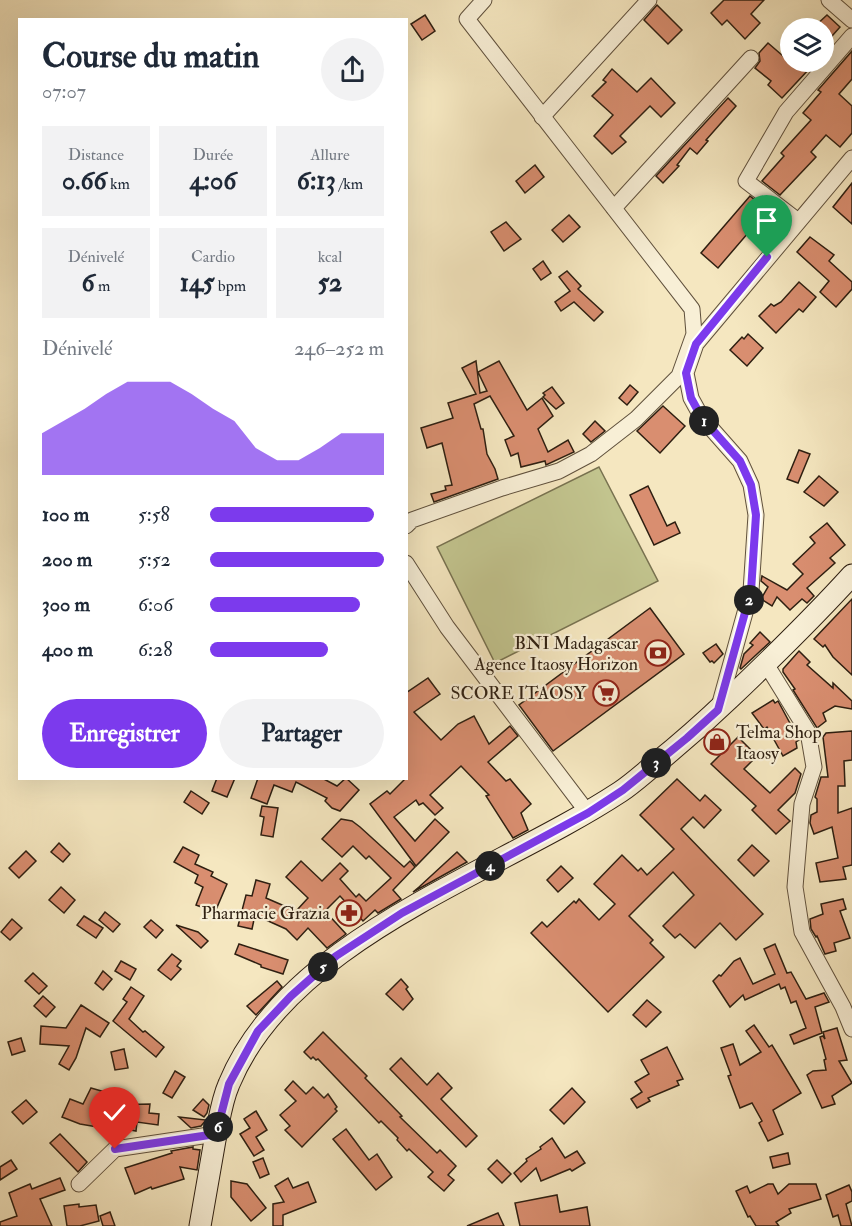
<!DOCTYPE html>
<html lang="fr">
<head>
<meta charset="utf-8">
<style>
	body { margin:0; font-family:"IM FELL Double Pica",serif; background:#f2f2f3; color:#1f2937; height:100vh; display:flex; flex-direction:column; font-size:22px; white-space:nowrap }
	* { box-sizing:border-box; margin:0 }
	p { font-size:20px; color:#747a83 }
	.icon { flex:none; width:33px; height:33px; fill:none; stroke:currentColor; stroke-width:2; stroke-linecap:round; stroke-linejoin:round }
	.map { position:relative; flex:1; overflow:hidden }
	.drawer { position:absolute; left:18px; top:18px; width:390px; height:762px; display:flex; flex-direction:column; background:#fff; border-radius:0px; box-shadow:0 6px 24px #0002 }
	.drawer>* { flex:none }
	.tools { position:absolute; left:780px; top:18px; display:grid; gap:12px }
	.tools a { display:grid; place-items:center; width:54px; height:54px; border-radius:50%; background:#fff; box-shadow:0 6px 24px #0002; font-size:30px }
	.pin { position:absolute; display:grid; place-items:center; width:51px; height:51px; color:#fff; margin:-62px -26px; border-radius:50% 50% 50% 0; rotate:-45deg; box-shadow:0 0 6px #0007 }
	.pin .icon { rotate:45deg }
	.km { position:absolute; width:30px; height:30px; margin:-15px; border-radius:50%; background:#222; color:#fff; font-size:16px; line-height:30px; text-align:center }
	.round { display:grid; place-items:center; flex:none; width:63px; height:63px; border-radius:32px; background:#f2f2f3 }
	.headline { display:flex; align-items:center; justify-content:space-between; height:102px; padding:0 24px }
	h1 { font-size:33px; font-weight:700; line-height:45px }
	.figures { display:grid; grid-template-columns:repeat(3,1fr); gap:9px; height:102px; padding:6px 24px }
	.figures div { display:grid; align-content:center; border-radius:0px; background:#f2f2f3; text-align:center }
	.figures b { font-size:26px; font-weight:700 }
	.figures small { font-size:16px; font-weight:400 }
	.figures p { font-size:16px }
	.chart { height:168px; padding:12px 24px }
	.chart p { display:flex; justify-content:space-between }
	.chart svg { width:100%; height:108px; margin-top:6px; fill:#7c3aed; opacity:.7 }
	.action { display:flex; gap:12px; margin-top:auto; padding:12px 24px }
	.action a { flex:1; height:69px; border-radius:36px; background:#7c3aed; color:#fff; font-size:24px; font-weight:700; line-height:69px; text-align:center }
	.action a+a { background:#f2f2f3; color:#1f2937 }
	ul { padding:0 24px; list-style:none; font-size:20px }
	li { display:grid; grid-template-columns:96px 72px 1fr; align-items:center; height:45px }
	li i { height:15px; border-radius:8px; background:#7c3aed }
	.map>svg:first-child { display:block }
</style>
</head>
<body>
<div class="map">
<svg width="852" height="1226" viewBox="0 0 852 1226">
	<rect width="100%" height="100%" fill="#f5e7c0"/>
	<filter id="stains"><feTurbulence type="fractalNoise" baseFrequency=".00333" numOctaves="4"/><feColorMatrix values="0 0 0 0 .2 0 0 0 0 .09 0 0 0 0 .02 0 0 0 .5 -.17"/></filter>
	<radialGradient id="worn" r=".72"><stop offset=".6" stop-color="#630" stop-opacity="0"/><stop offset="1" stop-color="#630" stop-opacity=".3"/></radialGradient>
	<path fill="#c2c48e" stroke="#787250" stroke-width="1.5" d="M599 467 658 581 495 663 437 547Z"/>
	<g fill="#d98e70" stroke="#2e1f11" stroke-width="1.5">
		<path d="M724 0H764L751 14 760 23 745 39 727 20 722 25 711 13Z"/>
		<path d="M657 5 682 30 668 44 644 20Z"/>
		<path d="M425 15 435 31 422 40 411 24Z"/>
		<path d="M827 15 840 27 824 45V28H813Z"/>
		<path d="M768 43 790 62H802L810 68 782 98 768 85 771 81 755 68 760 61 759 53Z"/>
		<path d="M852 51V79L839 94 852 106V133L840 147 826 135 811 152 816 157 780 195 762 181 784 156 781 153 811 120 803 113 821 92 818 90Z"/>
		<path d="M612 69 637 92 651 78 675 103 661 117 650 106 620 136 626 142 612 154 594 136 613 115 592 96 606 82 603 80Z"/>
		<path d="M728 98 736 106 706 140 708 141 697 154 690 148 677 165 679 166 663 183 656 176Z"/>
		<path d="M535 165 544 177 525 193 516 181Z"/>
		<path d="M852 183V224L833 207Z"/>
		<path d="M750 196 767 210 766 212 718 268 701 253Z"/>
		<path d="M569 215 580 227 563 242 552 230Z"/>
		<path d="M506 222 521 239 504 251 491 232Z"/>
		<path d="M810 237 834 255 829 261 852 282V289L836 307 820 292 829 281 797 252Z"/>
		<path d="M543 261 551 273 541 280 533 269Z"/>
		<path d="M567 271 581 286 578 289 603 312 594 321 574 302 561 311 555 302 570 291 559 277Z"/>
		<path d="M799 282 816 297 803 312 799 309 776 333 759 316 771 304 774 306 781 302Z"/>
		<path d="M748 334 763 348 747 366 730 350 742 337 744 339Z"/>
		<path d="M476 361 480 393 487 391 478 372 499 361 527 410 542 398 553 416 538 429 548 452 568 440 574 452 546 465 545 461 521 467 518 453 511 456 505 440 514 436 490 396 474 404 481 429H483L487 454 495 469 498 479 434 502 431 494 446 490 445 486 452 485 442 443 427 448 421 428 453 418 448 403 476 394 462 368Z"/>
		<path d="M630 385 638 392 627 405 619 398Z"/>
		<path d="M552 387 564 403 556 409 543 397 545 395 543 393Z"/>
		<path d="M663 406 685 426 660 453 637 431Z"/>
		<path d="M595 421 605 431 591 442 583 434Z"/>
		<path d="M799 450 810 454 798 483 787 479Z"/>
		<path d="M819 476 838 492 824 506 804 492Z"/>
		<path d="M648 486 667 526 675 522 680 533 654 545 630 495Z"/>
		<path d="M827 523 845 545 830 558 835 563 807 588 814 596 807 603 802 599 790 610 777 597 772 606 761 599 768 587 761 581 762 576 787 590 803 574 793 564 815 543 810 537Z"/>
		<path d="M852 599V675L833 657 825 645 823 647 814 639Z"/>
		<path d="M650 608 684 654 553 751 519 705Z"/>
		<path d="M760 632 770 642 741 669 740 668 744 654 753 645 750 643Z"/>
		<path d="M716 644 723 654 714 663 712 661 710 662 703 653Z"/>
		<path d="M799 651 810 662 807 665 833 688V683L852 701V709L835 706 823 713 826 721 817 728 793 690 795 689 783 672V669Z"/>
		<path d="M428 678 440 694 414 712 441 740 458 724 474 716 489 744 510 726 518 736 488 762 506 781 510 779 531 804 521 813 528 830 513 838 486 796 489 795 461 766 430 795 443 808 435 815 423 803 419 805 416 800 394 817 415 841 435 819 449 832 416 866 370 804 387 791 390 794 406 778V693Z"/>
		<path d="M773 700 775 703 778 701 799 740 796 742 797 748 783 756 767 727 764 729 752 713Z"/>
		<path d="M852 731V760L844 761 845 786H838V813L852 808V865L843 867 846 879 820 882 816 863 838 858 832 827 814 834 810 823 811 815 817 812V799L815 797 821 777H828L823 737 826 733Z"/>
		<path d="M738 737 757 756 744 769 770 793 795 768 801 774 795 793 778 810 790 821 776 834 752 810 756 806 711 764Z"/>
		<path d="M217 778H235L227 797 212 791Z"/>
		<path d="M258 778H322L337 786 346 778 359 790 340 811 332 808 325 801 327 798 296 782 292 792 274 785 267 804 251 798Z"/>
		<path d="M677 779 700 801 705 795 721 810 704 828 693 817 681 829 763 914 736 940 720 923 695 948 680 934 675 938 663 926 694 895 673 872 629 916 653 940 650 943 664 957 608 1012 531 933 542 922 547 927 574 901 576 903 579 899 599 920 615 904 594 884 622 855 638 871 641 868 647 875 674 849 640 815Z"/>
		<path d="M191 791 209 803 202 814 184 802Z"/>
		<path d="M262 806 278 808 273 837 261 835 264 817 260 816Z"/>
		<path d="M341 819 352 821 360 827 404 867 410 861 415 867 393 890 401 899 378 913 375 910 363 921 340 896 325 911 346 934 327 948 308 928 297 940 286 929 255 915 252 929 238 926 246 895 252 896 256 880 270 884 266 898 296 911 308 898 286 877 301 861 322 881 340 863 348 871 340 879 356 897 359 894 366 901 391 878 369 856 366 859 353 846 342 857 322 839Z"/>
		<path d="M59 843 70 854 63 862 51 852Z"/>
		<path d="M752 845 769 861 754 876 738 860Z"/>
		<path d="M183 847 199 855 195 864 213 872 211 876 227 884 215 912 196 905 203 887 195 883 198 875 174 862Z"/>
		<path d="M26 851 36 861 19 878 9 868Z"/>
		<path d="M457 852 467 862 413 892 419 887Z"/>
		<path d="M561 866 573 878 558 892 547 880Z"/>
		<path d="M61 887 75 900 64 913 49 900Z"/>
		<path d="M843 899 846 909 840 911 850 938 834 943 836 951 825 954 817 936 816 937 811 929 810 919 823 914 821 904Z"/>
		<path d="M105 912 120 924 113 932 99 920Z"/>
		<path d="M84 916 103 928 96 938 77 925Z"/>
		<path d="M12 919 22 928 10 940 1 932Z"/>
		<path d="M151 920 163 930 156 938 144 927Z"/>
		<path d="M176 925 198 932 208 941 201 948Z"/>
		<path d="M239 944 288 960 283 974 261 967V965L235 954Z"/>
		<path d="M775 944 787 973 791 972 806 999 824 993 829 1002 815 1007 822 1033 794 1044 790 1035 806 1028 796 1001 791 1003 785 987 781 989 779 984 745 1000 743 995 730 1007 713 981 719 975 721 976 734 961 740 958 753 984 775 974 764 949Z"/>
		<path d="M172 954 181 961 177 966 181 969 171 980 158 970Z"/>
		<path d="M121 961 136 969 130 980 115 971Z"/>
		<path d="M103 971 112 979 103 990 95 983Z"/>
		<path d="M33 973 47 986 39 994 25 981Z"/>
		<path d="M401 979 408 987 406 989 413 999 403 1010 386 994Z"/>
		<path d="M277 981 282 987 256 1015 247 1006Z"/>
		<path d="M131 987 144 996 129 1019 143 1032 145 1031 164 1047 156 1057 113 1021 127 1002 123 999Z"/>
		<path d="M43 996 55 1007 46 1017 34 1006Z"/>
		<path d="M647 1000 661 1012 646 1027 633 1015Z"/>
		<path d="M81 1005 109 1023 100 1037 86 1028 76 1058 69 1070 59 1064 69 1046 40 1044 41 1026 66 1028Z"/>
		<path d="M754 1025 769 1047 772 1045 801 1093 773 1110 783 1134 768 1141 759 1123 762 1121 752 1103 740 1108 728 1076 731 1075 721 1048 733 1044 740 1065 761 1052 746 1031Z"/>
		<path d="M837 1028 847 1060 839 1061 852 1083 832 1096 835 1104 822 1108 807 1075 813 1071 826 1070 824 1060 826 1059 820 1037 823 1036 825 1039 823 1032Z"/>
		<path d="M323 1032 367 1076 365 1078 402 1116 400 1117 437 1153 440 1150 456 1166 448 1175 454 1180 444 1191 428 1177 433 1172 409 1149 407 1151 397 1140 398 1138 381 1121 379 1123 318 1059 316 1060 313 1057 311 1059 304 1052Z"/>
		<path d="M21 1038 25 1051 12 1055 8 1042Z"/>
		<path d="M667 1047 683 1079 677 1081 679 1085 648 1098 650 1101 637 1108 631 1099 642 1092 635 1082 649 1074 641 1060Z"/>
		<path d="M124 1049 128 1068 115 1070 111 1052Z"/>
		<path d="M401 1058 427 1085 438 1073 452 1088 441 1099 477 1136 466 1147 390 1069Z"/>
		<path d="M175 1071 185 1077 172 1098 163 1093Z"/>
		<path d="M293 1081 306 1094 313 1087 324 1098 328 1094 337 1107 335 1109 337 1111 302 1147 285 1130 290 1126 280 1115 296 1101 285 1090Z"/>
		<path d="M91 1088 112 1094 108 1105 150 1104 149 1113 159 1114 158 1125 137 1122 136 1131 116 1127 115 1130 80 1124 62 1117 70 1099 83 1104Z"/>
		<path d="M572 1088 585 1102 564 1124 550 1110Z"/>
		<path d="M203 1099 209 1105 207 1113 204 1117 193 1110Z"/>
		<path d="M26 1100 37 1112 23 1124 12 1112Z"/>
		<path d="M256 1111 267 1130 256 1137 264 1150 254 1156 240 1134 250 1128 244 1119Z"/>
		<path d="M179 1117 206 1120 201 1126 191 1128Z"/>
		<path d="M346 1129 369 1160 377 1154 392 1177 376 1190 333 1139Z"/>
		<path d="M60 1134 87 1162 78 1172 50 1143Z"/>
		<path d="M552 1138 565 1158 577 1151 585 1163 572 1171 570 1169 541 1181 536 1168 521 1182 514 1173 527 1161 526 1159 541 1149 540 1147Z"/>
		<path d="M193 1147V1149L200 1150 197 1170 180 1167 184 1179 152 1189 151 1187 135 1194 125 1168 172 1153 171 1151Z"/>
		<path d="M788 1153 790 1164 773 1168 770 1157Z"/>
		<path d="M263 1158 269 1174 260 1178 253 1162Z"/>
		<path d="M11 1160 17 1169 0 1180V1167Z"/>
		<path d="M497 1160 511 1174 502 1183 488 1169Z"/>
		<path d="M60 1178 65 1190 40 1199 52 1226H0V1222L17 1216 9 1193 30 1184 32 1189Z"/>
		<path d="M288 1178 293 1188 308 1182 316 1202 283 1215V1226H273V1204L284 1202 275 1186Z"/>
		<path d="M231 1181 247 1184 266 1208 251 1221 231 1197Z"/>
		<path d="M768 1184H773L778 1194 789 1184H816L821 1199 789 1209 791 1213 776 1222 779 1226H756L750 1216 748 1217 736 1191 747 1186 750 1193Z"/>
		<path d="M849 1185 852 1192V1201L846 1204 852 1226H841L838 1215 833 1217 826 1195Z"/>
		<path d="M557 1195 560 1212 587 1207 590 1226H520L515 1203Z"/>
		<path d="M79 1204V1207L96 1205 99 1221 80 1226H67L64 1206Z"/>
		<path d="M110 1212 115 1226H103L100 1216Z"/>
		<path d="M498 1213 504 1226H467Z"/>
	</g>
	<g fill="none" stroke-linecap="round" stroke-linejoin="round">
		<g stroke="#60513d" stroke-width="17">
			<g id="street">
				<path d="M829 0 852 20"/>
				<path d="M542 117 649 0"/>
				<path d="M614 208 751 58"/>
				<path d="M798 221 746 181 786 112 852 36"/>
				<path d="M406 526 412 520 502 488 559 471 591 454 636 419 679 376 694 334 692 309 467 19 484 0"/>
				<path d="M406 563 447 627 588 813"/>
				<path d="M766 664 808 732 814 767 802 804 795 887 802 932 843 1007 852 1029"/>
				<path d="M718 710 751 591 756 515 751 485 740 461 702 418 691 398 686 373 696 344 852 158"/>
				<path d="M79 1184 115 1149 216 1134"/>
			</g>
		</g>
		<g stroke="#2e1f11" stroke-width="23">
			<path id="secondary" d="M200 1226C205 1197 210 1169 215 1140 219 1122 221 1102 229 1084 289 938 495 874 620 792 632 784 643 774 654 765 680 744 705 722 730 698 772 658 813 618 852 575"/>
		</g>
		<use href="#street" stroke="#f8efd6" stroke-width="15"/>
		<use href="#secondary" stroke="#f8efd6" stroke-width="21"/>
	</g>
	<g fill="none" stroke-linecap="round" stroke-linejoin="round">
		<g stroke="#fff" stroke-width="12">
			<path id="route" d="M115 1149 216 1134 229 1084 258 1031 291 996 336 956 402 913 588 813 623 790 687 738 718 710 751 591 756 515 751 485 740 461 702 418 691 398 686 373 696 344 767 257"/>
		</g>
		<use href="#route" stroke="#7c3aed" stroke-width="8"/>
	</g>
	<defs>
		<g id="bank-ring" transform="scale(1.35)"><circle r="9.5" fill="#f8efd6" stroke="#8f2418" stroke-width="1.5"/><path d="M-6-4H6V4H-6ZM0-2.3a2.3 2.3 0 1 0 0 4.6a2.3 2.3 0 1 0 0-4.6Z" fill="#8f2418"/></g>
		<g id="supermarket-ring" transform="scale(1.35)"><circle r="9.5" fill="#f8efd6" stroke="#8f2418" stroke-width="1.5"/><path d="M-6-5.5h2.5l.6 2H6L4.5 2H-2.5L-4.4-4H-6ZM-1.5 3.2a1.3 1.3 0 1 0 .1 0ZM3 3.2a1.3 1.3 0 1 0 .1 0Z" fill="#8f2418"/></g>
		<g id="shop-ring" transform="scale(1.35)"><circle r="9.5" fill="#f8efd6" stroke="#8f2418" stroke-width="1.5"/><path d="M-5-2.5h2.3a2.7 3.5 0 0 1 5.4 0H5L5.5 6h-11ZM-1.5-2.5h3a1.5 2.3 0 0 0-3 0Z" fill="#8f2418"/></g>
		<g id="pharmacy-ring" transform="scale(1.35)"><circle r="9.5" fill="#f8efd6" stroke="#8f2418" stroke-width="1.5"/><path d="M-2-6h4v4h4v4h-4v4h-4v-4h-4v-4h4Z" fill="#8f2418"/></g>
	</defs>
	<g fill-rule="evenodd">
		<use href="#bank-ring" x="658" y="653"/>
		<use href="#supermarket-ring" x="606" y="693"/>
		<use href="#shop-ring" x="717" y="742"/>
		<use href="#pharmacy-ring" x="349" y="913"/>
	</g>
	<g text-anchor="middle" stroke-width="4.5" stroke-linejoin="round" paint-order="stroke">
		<g font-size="18" fill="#2e1f11" stroke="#f8efd6" text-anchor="end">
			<text x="638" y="649">BNI Madagascar<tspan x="638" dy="21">Agence Itaosy Horizon</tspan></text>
			<text x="586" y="699">SCORE ITAOSY</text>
			<text x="736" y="738" text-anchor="start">Telma Shop<tspan x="736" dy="21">Itaosy</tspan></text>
			<text x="330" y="919">Pharmacie Grazia</text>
		</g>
	</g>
	<rect width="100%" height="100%" filter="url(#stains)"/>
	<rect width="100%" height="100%" fill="url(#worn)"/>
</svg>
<div class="tools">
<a><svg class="icon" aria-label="layers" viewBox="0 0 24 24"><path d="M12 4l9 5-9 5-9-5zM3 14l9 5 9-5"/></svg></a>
</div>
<div class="pin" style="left:767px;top:257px;background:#1e9e55"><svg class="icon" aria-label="arrive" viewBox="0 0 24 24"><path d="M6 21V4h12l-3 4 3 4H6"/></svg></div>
<div class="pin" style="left:115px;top:1149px;background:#d93025"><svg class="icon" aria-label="check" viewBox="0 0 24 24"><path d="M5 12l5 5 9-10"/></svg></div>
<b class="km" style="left:704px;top:421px">1</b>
<b class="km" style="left:749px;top:600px">2</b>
<b class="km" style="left:656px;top:763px">3</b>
<b class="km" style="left:490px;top:866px">4</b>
<b class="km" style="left:323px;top:967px">5</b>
<b class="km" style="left:218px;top:1127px">6</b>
<section class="drawer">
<div class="headline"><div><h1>Course du matin</h1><p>07:07</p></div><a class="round"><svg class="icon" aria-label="share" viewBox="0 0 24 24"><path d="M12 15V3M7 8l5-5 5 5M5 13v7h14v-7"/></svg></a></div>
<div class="figures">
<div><p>Distance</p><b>0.66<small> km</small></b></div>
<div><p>Durée</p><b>4:06</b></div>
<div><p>Allure</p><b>6:13<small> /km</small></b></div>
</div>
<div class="figures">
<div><p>Dénivelé</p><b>6<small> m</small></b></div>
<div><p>Cardio</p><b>145<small> bpm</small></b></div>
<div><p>kcal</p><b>52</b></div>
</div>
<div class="chart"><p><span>Dénivelé</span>246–252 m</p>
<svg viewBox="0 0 160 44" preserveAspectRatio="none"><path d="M0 44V27L10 22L20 17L30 11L40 6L50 6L60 6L70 11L80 17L90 22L100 33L110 38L120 38L130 33L140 27L150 27L160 27V44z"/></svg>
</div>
<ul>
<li><b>100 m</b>5:58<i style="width:94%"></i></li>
<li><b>200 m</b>5:52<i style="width:100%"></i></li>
<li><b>300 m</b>6:06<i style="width:86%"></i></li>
<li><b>400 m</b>6:28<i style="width:68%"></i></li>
</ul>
<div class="action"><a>Enregistrer</a><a>Partager</a></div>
</section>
</div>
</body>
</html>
